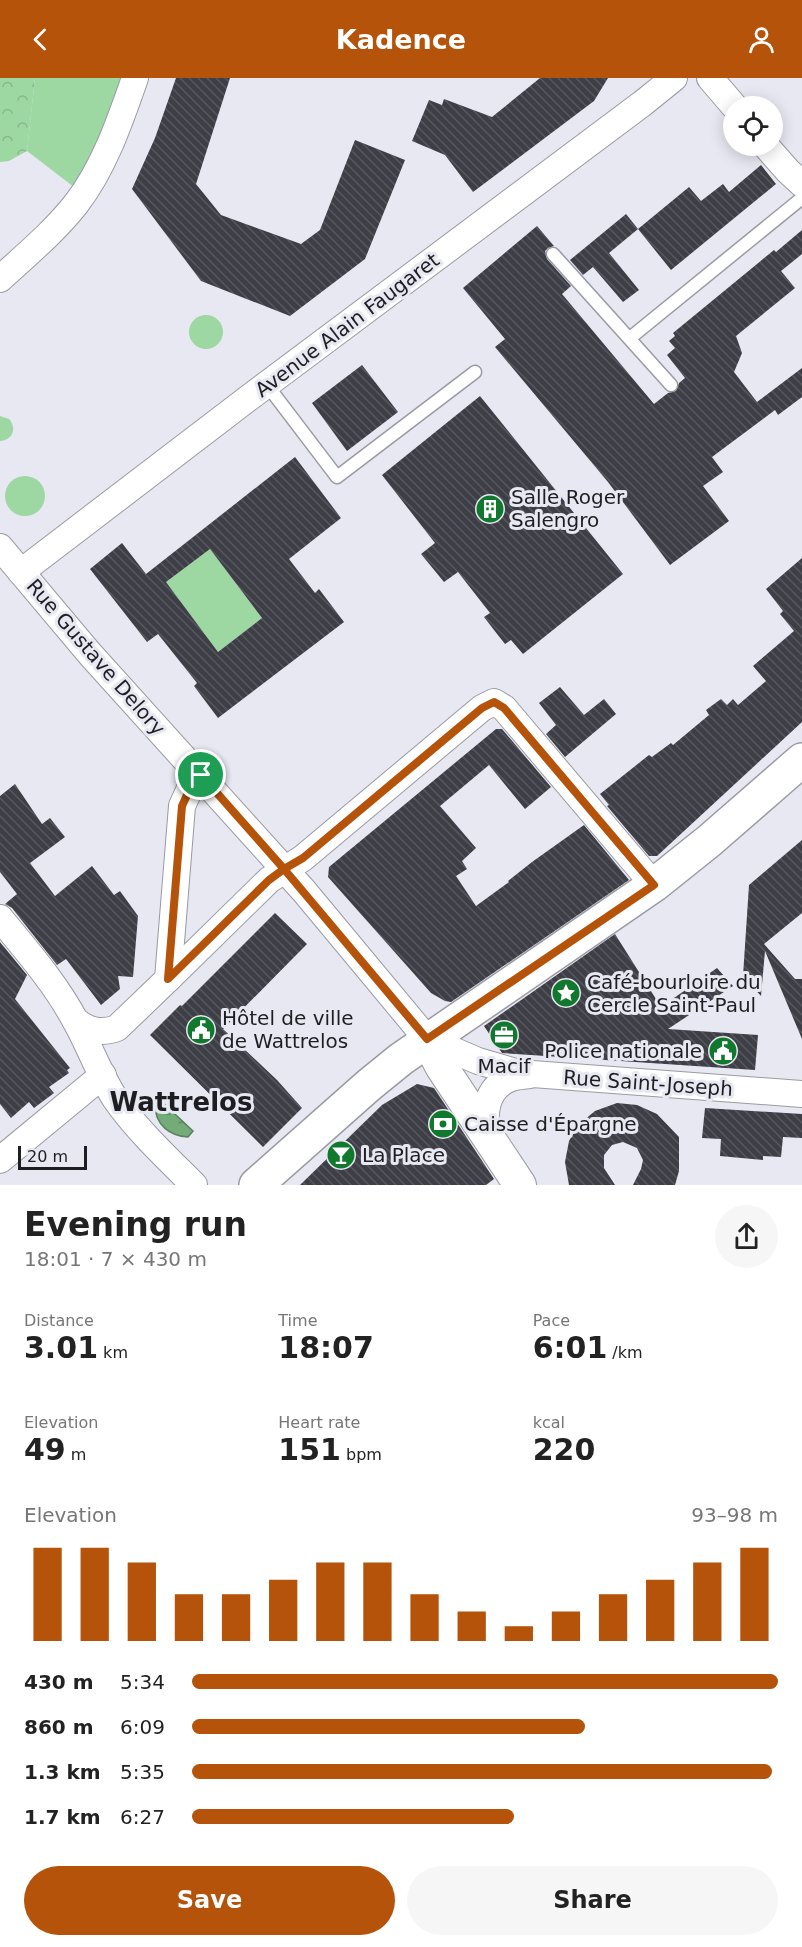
<!DOCTYPE html>
<html lang="en">
<head>
<meta charset="utf-8">
<style>
	body { margin:0; font-family:"DejaVu Sans",sans-serif; background:#f6f6f6; color:#222; height:100vh; display:flex; flex-direction:column; font-size:22px; white-space:nowrap }
	* { box-sizing:border-box; margin:0 }
	p { font-size:20px; color:#767676 }
	.icon { flex:none; width:33px; height:33px; fill:none; stroke:currentColor; stroke-width:2; stroke-linecap:round; stroke-linejoin:round }
	.map { position:relative; height:1107px; overflow:hidden }
	.drawer { display:flex; flex-direction:column; background:#fff; flex:1 }
	.drawer>* { flex:none }
	.controls { position:absolute; left:723px; top:18px; display:grid; gap:12px }
	.controls a { display:grid; place-items:center; width:60px; height:60px; border-radius:50%; background:#fff; box-shadow:0 3px 15px #0003; font-size:30px }
	.scale { position:absolute; left:18px; bottom:15px; width:69px; box-sizing:border-box; padding-left:6px; border:3px solid #1e1e22; border-top:0; font-size:16px; line-height:21px; white-space:nowrap; color:#1e1e22; -webkit-text-stroke:4px #e8e8f2; paint-order:stroke }
	.pin { position:absolute; display:grid; place-items:center; width:51px; height:51px; color:#fff; margin:-26px; border:3px solid #fff; border-radius:50%; box-shadow:0 2px 6px #0007 }
	.round { display:grid; place-items:center; flex:none; width:63px; height:63px; border-radius:32px; background:#f6f6f6 }
	.overview { display:flex; align-items:center; justify-content:space-between; height:102px; padding:0 24px }
	h1 { font-size:33px; font-weight:700; line-height:45px }
	.metrics { display:grid; grid-template-columns:repeat(3,1fr); gap:9px; height:102px; padding:6px 24px }
	.metrics div { display:grid; align-content:center }
	.metrics b { font-size:30px; font-weight:700 }
	.metrics small { font-size:16px; font-weight:400 }
	.metrics p { font-size:16px }
	.chart { height:168px; padding:12px 24px }
	.chart p { display:flex; justify-content:space-between }
	.chart svg { width:100%; height:108px; margin-top:6px; stroke:#b45309; stroke-width:6 }
	.cta { display:flex; gap:12px; margin-top:auto; padding:12px 24px }
	.cta a { flex:1; height:69px; border-radius:36px; background:#b45309; color:#fff; font-size:24px; font-weight:700; line-height:69px; text-align:center }
	.cta a+a { background:#f6f6f6; color:#222 }
	ul { padding:0 24px; list-style:none; font-size:20px }
	li { display:grid; grid-template-columns:96px 72px 1fr; align-items:center; height:45px }
	li i { height:15px; border-radius:8px; background:#b45309 }
	header { display:flex; justify-content:space-between; align-items:center; height:78px; padding:0 24px; background:#b45309; color:#fff; font-size:27px; font-weight:700 }
	.map>svg:first-child { display:block }
</style>
</head>
<body>
<header><svg class="icon" aria-label="back" viewBox="0 0 24 24"><path d="M15 5l-7 7 7 7"/></svg>Kadence<svg class="icon" aria-label="person" viewBox="0 0 24 24"><circle cx="12" cy="8" r="4"/><path d="M4 21q1-7 8-7t8 7"/></svg></header>
<div class="map">
<svg width="802" height="1107" viewBox="0 0 802 1107">
	<defs>
		<pattern id="park-crowns" width="20" height="18" patternUnits="userSpaceOnUse" patternTransform="scale(1.5)"><rect width="20" height="18" fill="#9dd7a2"/><path d="M2 6a3 3 0 1 1 6 0M12 15a3 3 0 1 1 6 0" fill="none" stroke="#87b88b"/></pattern>
		<pattern id="water-ripples" width="26" height="14" patternUnits="userSpaceOnUse" patternTransform="scale(1.5)"><rect width="26" height="14" fill="#73ac79"/><path d="M2 4q2-2 4 0t4 0M15 11q2-2 4 0t4 0" fill="none" stroke="#5e8b63"/></pattern>
		<pattern id="building-back-hatch" width="6" height="6" patternUnits="userSpaceOnUse" patternTransform="scale(1.5)"><rect width="6" height="6" fill="#3e3e46"/><path d="M-1 5l2 2M0 0l6 6M5-1l2 2" fill="none" stroke="#57575e"/></pattern>
	</defs>
	<rect width="100%" height="100%" fill="#e8e8f2"/>
	<g fill="#9dd7a2">
		<path d="M35 0H128L74 109 27 73Z"/>
		<circle cx="206" cy="254" r="17"/>
		<path d="M0 338 9 341C17 350 13 362 0 363Z"/>
		<circle cx="25" cy="418" r="20"/>
		<path d="M210 471 262 540 218 574 166 504Z"/>
	</g>
	<path fill="url(#park-crowns)" d="M0 0H35L27 73 9 83 0 84Z"/>
	<path fill="url(#water-ripples)" stroke="#5a815f" stroke-width="1.5" d="M160 1022 193 1053 188 1059C170 1058 155 1047 155 1027Z"/>
	<g fill="url(#building-back-hatch)" fill-rule="evenodd">
		<path d="M176 0H230L196 106 221 137 301 166 320 152 355 62 405 82 365 181 290 238 201 203 132 111 155 60Z"/>
		<path d="M540 0H608L594 23 473 114 445 77 412 63 429 22 442 27 444 21 492 39Z"/>
		<path d="M761 87 776 106 671 192 638 151 689 109 701 123 723 106 729 114Z"/>
		<path d="M626 136 638 151 609 175 639 212 623 224 593 189 583 197 570 182Z"/>
		<path d="M537 148 554 168 548 170 545 173 547 181 571 208 562 216 654 326 668 315 676 313 679 305 685 300 667 277 675 270 669 263 675 258 673 255 774 172 776 174 802 152V176L781 193 795 210 736 258 742 275 734 294 757 324 802 290V319L778 337 775 332 712 379 723 394 703 408 729 443 670 487 608 404 495 269 505 261 463 210Z"/>
		<path d="M362 287 398 334 347 373 312 325Z"/>
		<path d="M480 318 623 496 523 576 511 562 505 566 494 552 484 539 490 535 458 494 444 504 421 476 435 465 382 397Z"/>
		<path d="M295 379 341 440 289 481 315 515 319 511 344 544 218 640 194 608 197 605 158 556 147 564 90 491 122 465 146 496ZM210 471 262 540 218 574 166 504Z"/>
		<path d="M802 480V644L657 778H649L607 728 609 727 600 716 649 677 652 679 671 665 673 667 709 637 706 632 721 621 727 627 733 621 738 627 766 603 753 588 794 553 780 536 783 533 766 511Z"/>
		<path d="M560 609 584 637 604 621 616 636 565 679 546 656 556 647 539 625Z"/>
		<path d="M496 651H502L551 709 525 731 489 687 440 728 476 770 462 783 467 791 456 798 476 828 509 804 508 803 532 784 584 747 629 802 451 924 445 923 431 915 328 799 329 789Z"/>
		<path d="M15 706 42 746 50 740 65 759 30 785 55 818 92 788 114 817 120 813 138 838 133 899 118 898 120 911 101 927 66 881 57 887 12 830 5 826 17 816 0 794V718Z"/>
		<path d="M802 762V835L764 866 795 901H802V961L765 873 761 918 743 898 749 807Z"/>
		<path d="M275 835 307 866 223 951 277 1002 302 1030 263 1069 150 957 180 927 182 928Z"/>
		<path d="M615 856 661 929 717 890 733 908 668 951 758 957 755 992 502 975 484 948Z"/>
		<path d="M0 864 27 897 15 921 70 990 67 992 69 995 49 1009 54 1015 34 1030 29 1024 11 1040 0 1026Z"/>
		<path d="M417 1006 434 1010 494 1101 486 1107H300L382 1027Z"/>
		<path d="M617 1025 637 1027 657 1036 679 1059V1093L675 1107H633L641 1091 643 1082 637 1070 623 1064 612 1067 604 1077V1090L615 1107H569L565 1084 569 1063 578 1047 595 1033Z"/>
		<path d="M705 1030 802 1036V1060L783 1059 781 1079 763 1078V1082L720 1078 721 1061 702 1060Z"/>
	</g>
	<g fill="none" stroke-linecap="round" stroke-linejoin="round">
		<g stroke="#9a9aa4" stroke-width="15">
			<g id="service">
				<path d="M553 176 671 307"/>
				<path d="M630 260 802 120"/>
				<path d="M267 307 337 399 475 294"/>
			</g>
		</g>
		<g stroke="#9a9aa4" stroke-width="28">
			<g id="minor">
				<path d="M710 0 734 28"/>
				<path d="M766 68 788 93 802 106"/>
				<path d="M0 201C26 177 54 154 76 126 104 90 120 43 135 0"/>
				<path d="M0 469 90 576 304 813 427 961 478 983 519 995 802 1016"/>
				<path d="M21 494 246 322 643 25 674 0"/>
				<path d="M0 840C27 873 56 906 76 944 90 969 100 998 116 1022 138 1053 167 1080 194 1107"/>
				<path d="M168 901 269 802 303 780 482 630 494 624 504 630 654 807"/>
				<path d="M76 943C89 953 101 956 117 950L168 901 182 728 192 706 201 697"/>
				<path d="M490 1062C482 1040 484 1010 511 1000 517 998 524 998 530 997"/>
				<path d="M0 1082 103 997"/>
			</g>
		</g>
		<g stroke="#9a9aa4" stroke-width="34">
			<path id="tertiary" d="M427 961 441 988 520 1107"/>
		</g>
		<g stroke="#9a9aa4" stroke-width="36">
			<path id="secondary" d="M256 1107 369 1007 401 981 654 807 709 763 802 682"/>
		</g>
		<use href="#service" stroke="#fff" stroke-width="12"/>
		<use href="#minor" stroke="#fff" stroke-width="26"/>
		<use href="#tertiary" stroke="#fff" stroke-width="32"/>
		<use href="#secondary" stroke="#fff" stroke-width="33"/>
	</g>
	<g fill="none" stroke-linecap="round" stroke-linejoin="round">
		<g stroke="#fff" stroke-width="12">
			<path id="route" d="M201 697 192 706 182 728 168 901 269 802 284 791 427 961 654 807 504 630 494 624 482 630 303 780 284 791 201 697"/>
		</g>
		<use href="#route" stroke="#b45309" stroke-width="8"/>
	</g>
	<defs>
		<g id="building-disc" transform="scale(1.5)"><circle r="9.5" fill="#10792d" stroke="#e8e8f2"/><path d="M-4-6H4V6H1V3H-1V6H-4ZM-2.5-4.3h1.7v1.8h-1.7ZM.8-4.3h1.7v1.8H.8ZM-2.5-1h1.7V.8h-1.7ZM.8-1h1.7V.8H.8Z" fill="#fff"/></g>
		<g id="sight-disc" transform="scale(1.5)"><circle r="9.5" fill="#10792d" stroke="#e8e8f2"/><path d="M0-6L1.8-2.2L6-1.7L2.9 1.2L3.7 5.4L0 3.3L-3.7 5.4L-2.9 1.2L-6-1.7L-1.8-2.2Z" fill="#fff"/></g>
		<g id="civic-disc" transform="scale(1.5)"><circle r="9.5" fill="#10792d" stroke="#e8e8f2"/><path d="M-.6-6.5H3V-4.5H.6V-3L4-1V1h2V6H-6V1h2V-1L-.6-3ZM-1.2 2.5V6h2.4V2.5Z" fill="#fff"/></g>
		<g id="office-disc" transform="scale(1.5)"><circle r="9.5" fill="#10792d" stroke="#e8e8f2"/><path d="M-6-3h4V-5.5h4V-3h4V5H-6ZM-1-4.5V-3h2v-1.5ZM-6 0V1H6V0Z" fill="#fff"/></g>
		<g id="bank-disc" transform="scale(1.5)"><circle r="9.5" fill="#10792d" stroke="#e8e8f2"/><path d="M-6-4H6V4H-6ZM0-2.3a2.3 2.3 0 1 0 0 4.6a2.3 2.3 0 1 0 0-4.6Z" fill="#fff"/></g>
		<g id="bar-disc" transform="scale(1.5)"><circle r="9.5" fill="#10792d" stroke="#e8e8f2"/><path d="M-6-5H6L.8 .8V4.5H3.5V6h-7V4.5H-.8V.8Z" fill="#fff"/></g>
	</defs>
	<g fill-rule="evenodd">
		<use href="#building-disc" x="490" y="431"/>
		<use href="#sight-disc" x="566" y="915"/>
		<use href="#civic-disc" x="201" y="952"/>
		<use href="#office-disc" x="504" y="957"/>
		<use href="#civic-disc" x="723" y="973"/>
		<use href="#bank-disc" x="443" y="1046"/>
		<use href="#bar-disc" x="341" y="1077"/>
	</g>
	<g text-anchor="middle" stroke-width="6" stroke-linejoin="round" paint-order="stroke">
		<g font-size="20" fill="#1e1e22" stroke="#e8e8f2">
			<text transform="translate(347 247) rotate(-37)" y="7">Avenue Alain Faugaret</text>
			<text transform="translate(96 579) rotate(49)" y="7">Rue Gustave Delory</text>
			<text transform="translate(648 1005) rotate(4)" y="7">Rue Saint-Joseph</text>
		</g>
		<g font-size="20" fill="#1e1e22" stroke="#e8e8f2" text-anchor="start">
			<text x="511" y="426">Salle Roger<tspan x="511" dy="23">Salengro</tspan></text>
			<text x="587" y="911">Café-bourloire du<tspan x="587" dy="23">Cercle Saint-Paul</tspan></text>
			<text x="222" y="947">Hôtel de ville<tspan x="222" dy="23">de Wattrelos</tspan></text>
			<text x="702" y="980" text-anchor="end">Police nationale</text>
			<text x="504" y="995" text-anchor="middle">Macif</text>
			<text x="464" y="1053">Caisse d'Épargne</text>
			<text x="362" y="1084">La Place</text>
		</g>
		<g font-size="26" font-weight="bold" fill="#1e1e22" stroke="#e8e8f2">
			<text x="181" y="1033">Wattrelos</text>
		</g>
	</g>
</svg>
<div class="controls">
<a><svg class="icon" aria-label="locate" viewBox="0 0 24 24"><circle cx="12" cy="12" r="6"/><path d="M12 2v4M12 18v4M2 12h4M18 12h4"/></svg></a>
</div>
<div class="scale">20 m</div>
<div class="pin" style="left:201px;top:697px;background:#1e9e55"><svg class="icon" aria-label="arrive" viewBox="0 0 24 24"><path d="M6 21V4h12l-3 4 3 4H6"/></svg></div>
</div>
<section class="drawer">
<div class="overview"><div><h1>Evening run</h1><p>18:01 · 7 × 430 m</p></div><a class="round"><svg class="icon" aria-label="share" viewBox="0 0 24 24"><path d="M12 15V3M7 8l5-5 5 5M5 13v7h14v-7"/></svg></a></div>
<div class="metrics">
<div><p>Distance</p><b>3.01<small> km</small></b></div>
<div><p>Time</p><b>18:07</b></div>
<div><p>Pace</p><b>6:01<small> /km</small></b></div>
</div>
<div class="metrics">
<div><p>Elevation</p><b>49<small> m</small></b></div>
<div><p>Heart rate</p><b>151<small> bpm</small></b></div>
<div><p>kcal</p><b>220</b></div>
</div>
<div class="chart"><p><span>Elevation</span>93–98 m</p>
<svg viewBox="0 0 160 44" preserveAspectRatio="none"><path d="M5 44V6M15 44V6M25 44V12M35 44V25M45 44V25M55 44V19M65 44V12M75 44V12M85 44V25M95 44V32M105 44V38M115 44V32M125 44V25M135 44V19M145 44V12M155 44V6"/></svg>
</div>
<ul>
<li><b>430 m</b>5:34<i style="width:100%"></i></li>
<li><b>860 m</b>6:09<i style="width:67%"></i></li>
<li><b>1.3 km</b>5:35<i style="width:99%"></i></li>
<li><b>1.7 km</b>6:27<i style="width:55%"></i></li>
</ul>
<div class="cta"><a>Save</a><a>Share</a></div>
</section>
</body>
</html>
